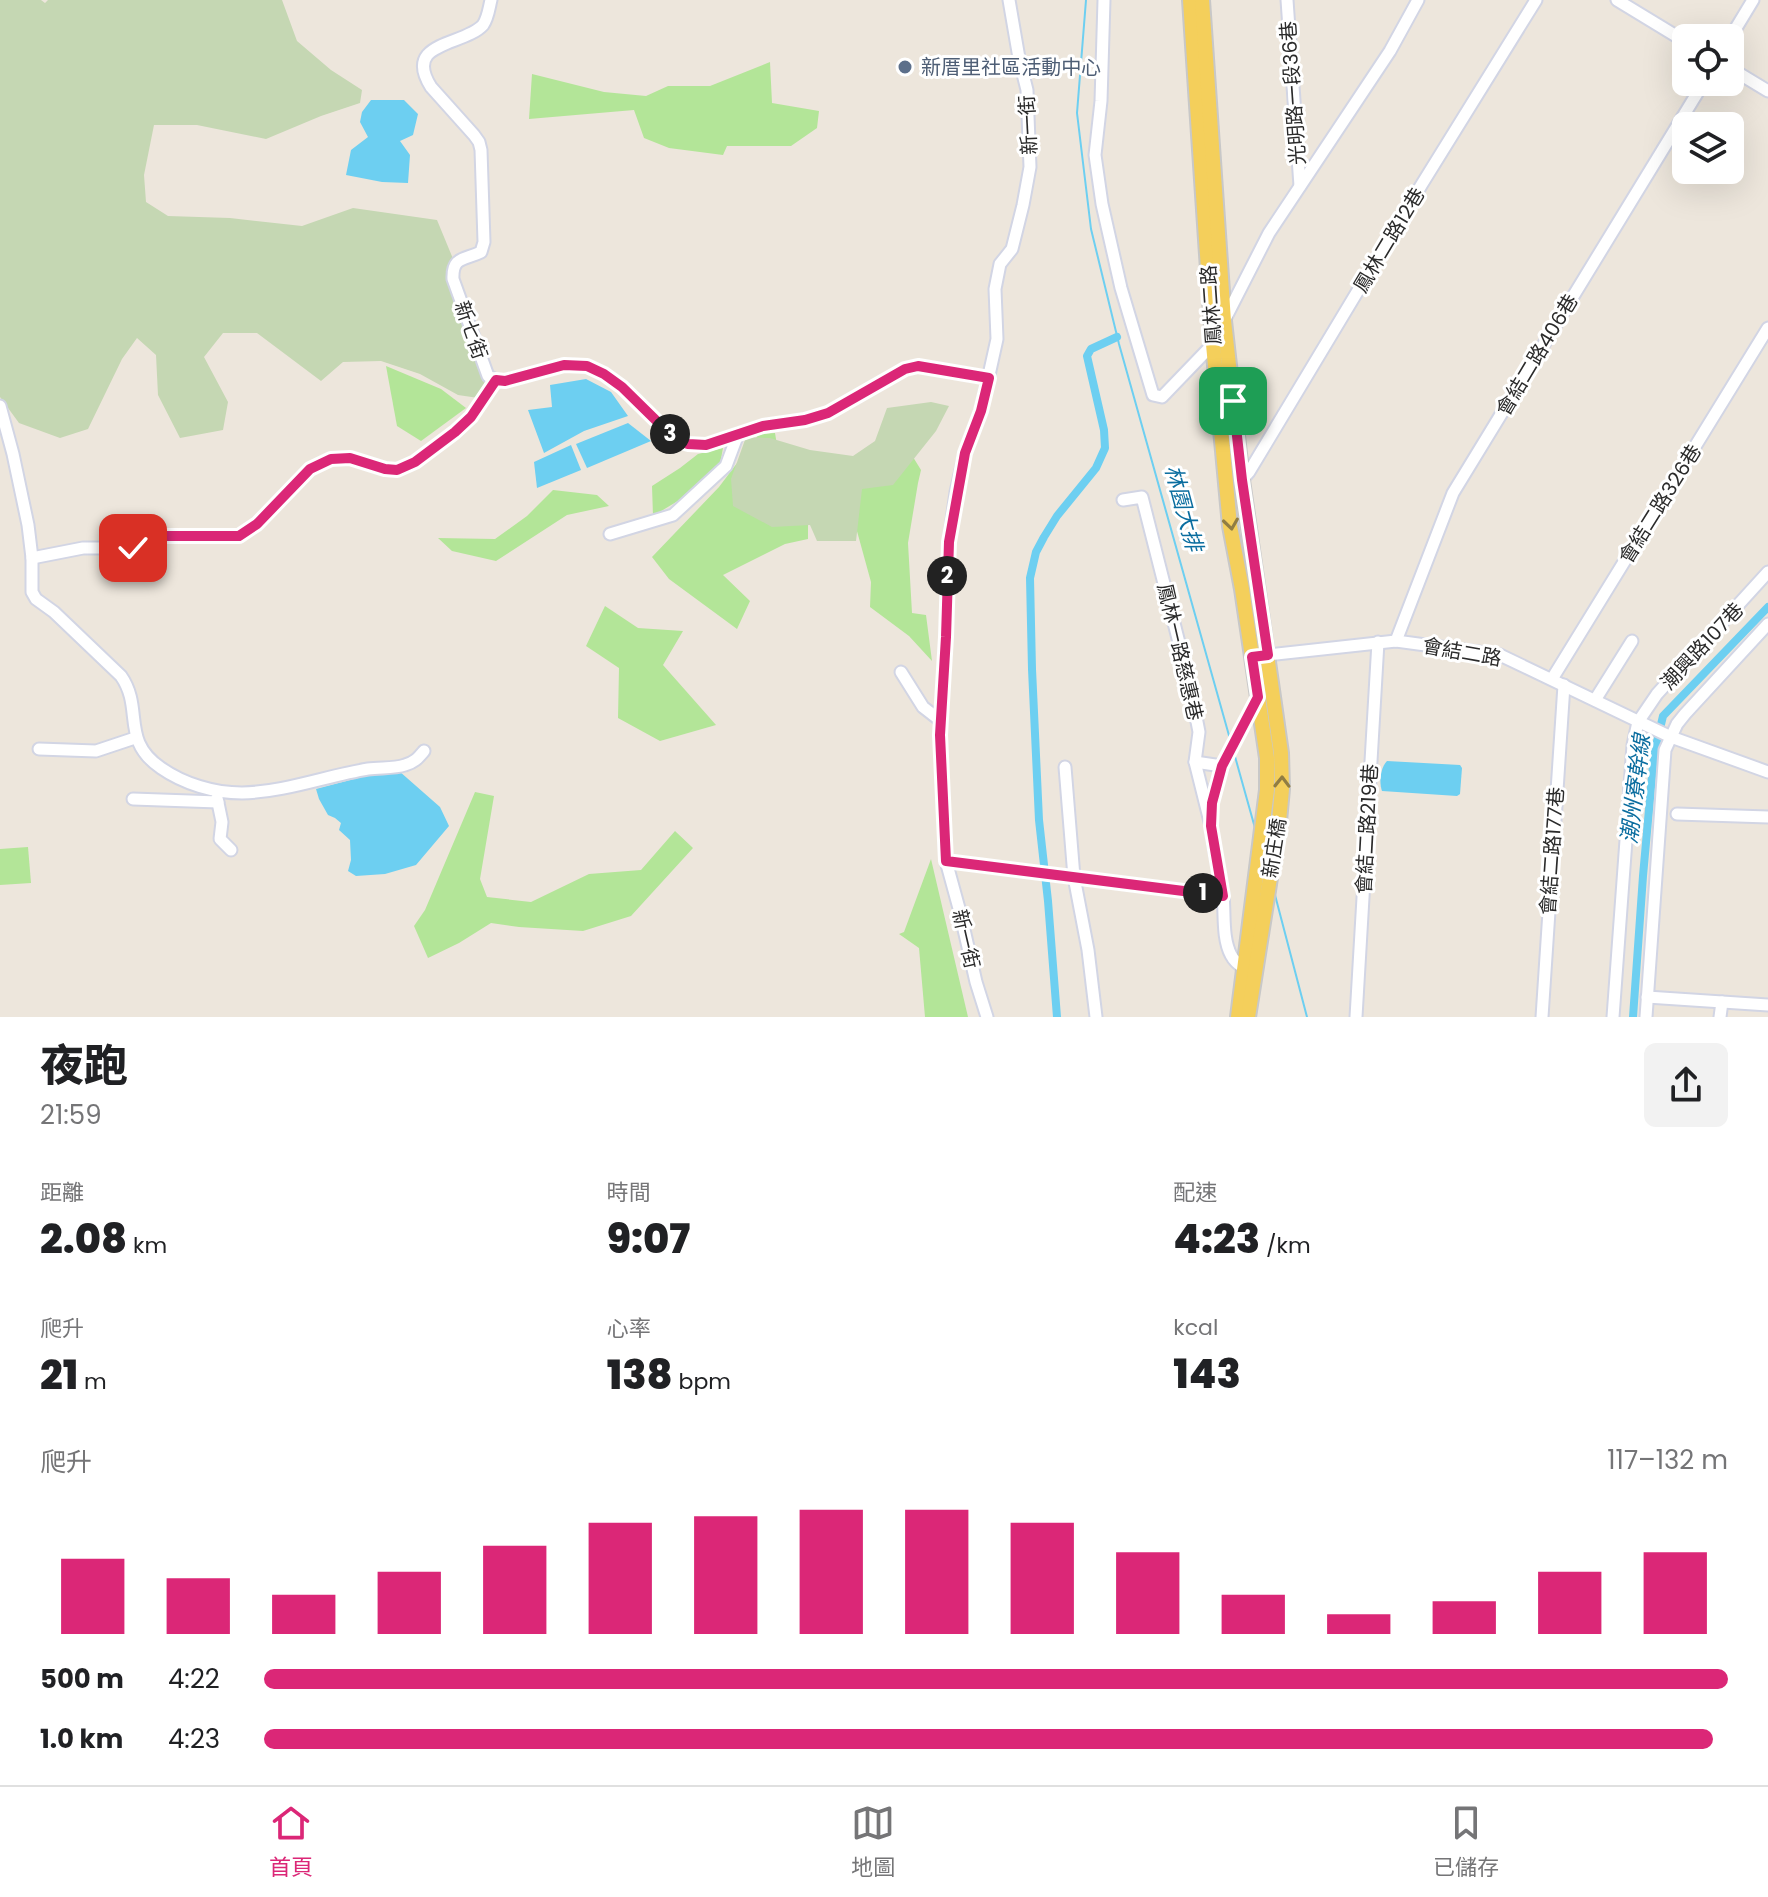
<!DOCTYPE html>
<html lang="zh-TW">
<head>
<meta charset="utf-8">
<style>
	body { margin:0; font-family:Poppins,"Noto Sans TC",sans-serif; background:#f2f2f2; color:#202124; height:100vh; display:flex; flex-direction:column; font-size:30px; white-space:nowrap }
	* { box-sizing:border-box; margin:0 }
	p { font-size:26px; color:#757577 }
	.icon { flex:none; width:44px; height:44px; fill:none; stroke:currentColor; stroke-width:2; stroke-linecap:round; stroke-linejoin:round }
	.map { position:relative; height:1017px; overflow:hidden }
	.panel { display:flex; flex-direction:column; background:#fff; flex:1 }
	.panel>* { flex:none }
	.fabs { position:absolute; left:1672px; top:24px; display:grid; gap:16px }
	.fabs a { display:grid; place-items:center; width:72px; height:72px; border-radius:12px; background:#fff; box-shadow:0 8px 32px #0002; font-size:40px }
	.pin { position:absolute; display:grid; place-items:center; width:68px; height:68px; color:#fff; margin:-34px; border-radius:16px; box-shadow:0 4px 12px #0006 }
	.km { position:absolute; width:40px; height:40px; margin:-20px; border-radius:50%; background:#222; color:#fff; font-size:22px; line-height:40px; text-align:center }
	.round { display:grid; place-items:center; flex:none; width:84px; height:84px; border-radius:12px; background:#f2f2f2 }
	.headline { display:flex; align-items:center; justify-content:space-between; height:136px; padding:0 40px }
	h1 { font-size:44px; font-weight:800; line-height:60px }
	.figures { display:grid; grid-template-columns:repeat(3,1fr); gap:12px; height:136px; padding:8px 40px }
	.figures div { display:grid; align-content:center }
	.figures b { font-size:40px; font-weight:800 }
	.figures small { font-size:22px; font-weight:400 }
	.figures p { font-size:22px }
	.chart { height:224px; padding:16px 40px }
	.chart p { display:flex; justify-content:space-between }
	.chart svg { width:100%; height:144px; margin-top:8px; stroke:#db2777; stroke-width:6 }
	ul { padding:0 40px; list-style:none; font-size:26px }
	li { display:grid; grid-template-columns:128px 96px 1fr; align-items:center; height:60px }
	li i { height:20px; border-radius:10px; background:#db2777 }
	.tabs { display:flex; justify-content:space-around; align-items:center; height:112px; border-top:2px solid #e0e0e0; background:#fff; font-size:22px; color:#757577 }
	.tabs a { display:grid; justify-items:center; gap:4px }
	.tabs .current { color:#db2777 }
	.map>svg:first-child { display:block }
</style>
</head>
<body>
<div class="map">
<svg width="1768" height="1017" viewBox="0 0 1768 1017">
	<rect width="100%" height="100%" fill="#ede6dc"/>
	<g fill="#b3e598">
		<path d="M770 62 772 103 819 111 817 128 791 146H727L723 155 669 148 644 138 634 110 529 119 532 74 604 92 646 96 668 86H710Z"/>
		<path d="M386 366 441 389 466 408 421 441 397 426Z"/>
		<path d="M775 433 781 469 808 509V539L785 544 723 575 750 601 737 629 669 579 652 557 719 487 759 434Z"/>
		<path d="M905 444 921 470 918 483 908 543 912 613 926 615 932 661 909 636 870 607 871 582 849 502Z"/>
		<path d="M723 448 720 464 691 493 653 516 652 486 680 468 698 454Z"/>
		<path d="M553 490 597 495 609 506 567 515 496 561 452 551 438 538 495 539 527 516Z"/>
		<path d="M605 606 638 628 683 631 663 665 716 725 660 741 618 718 619 668 586 646Z"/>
		<path d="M475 792 494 796 480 879 487 897 531 902 589 874 641 870 675 831 693 848 631 916 583 931 519 927 491 923 459 943 428 958 414 926 425 910Z"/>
		<path d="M28 847 31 883 0 885V849Z"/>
		<path d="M931 859 968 1017H925L919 948 899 934 904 932Z"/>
	</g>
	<g fill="#c5d7b3">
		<path d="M0 0H41L45 3 48 0H282L297 41 331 70 362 90 360 103 321 116 266 139 197 125H154L144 175 146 202 168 216 230 218 302 226 353 208 437 220 456 266 458 304 470 310 480 345 487 362 492 400 458 395 420 374 381 361 343 362 321 381 257 333H223L204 357 228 402 223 430 180 438 158 395 156 355 137 338 122 359 88 429 60 438 19 423 0 397Z"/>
		<path d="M931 402 949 406 936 431 893 485 862 489 856 541H817L810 525 772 527 733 506 731 479 746 437 770 438 810 450 853 456 875 441 887 408Z"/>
	</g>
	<g fill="#6dcff1">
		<path d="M371 100H404L418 114 413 135 400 141 410 155 408 183 382 182 346 175 351 150 368 137 360 122 362 112Z"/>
		<path d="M586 379 611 392 628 416 584 431 544 453 528 410 552 407 550 385Z"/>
		<path d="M628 423 651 441 587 468 576 444Z"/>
		<path d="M571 445 581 470 537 488 534 462Z"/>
		<path d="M1387 761 1460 765 1462 768 1460 794 1457 796 1382 791C1379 783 1380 768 1387 761Z"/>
		<path d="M399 771 440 807 449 826 416 865 385 874 356 876 348 871 351 860 350 840 339 830 341 823 335 818 328 815 319 799 316 789 377 773Z"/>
	</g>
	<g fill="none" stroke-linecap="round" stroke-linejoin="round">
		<g stroke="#6dcff1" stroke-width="2">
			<path d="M1086 0 1077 113 1091 229 1119 344 1230 739"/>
			<path d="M1234 753 1255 828"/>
			<path d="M1275 895 1307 1017"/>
		</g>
		<g stroke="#6dcff1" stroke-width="8">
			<path d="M1057 1017 1048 901 1039 820 1032 669 1030 578 1036 552 1044 537 1057 516 1096 468 1105 448 1104 430 1087 356 1091 349 1117 337"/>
			<path d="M1633 1017 1643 876 1654 754 1663 716 1768 607"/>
		</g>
		<g stroke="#d2d5e4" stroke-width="15">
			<g id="minor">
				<path d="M491 0C489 8 488 18 483 25 464 46 402 41 431 87L474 135 479 142 481 150 484 242 481 252C465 260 452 256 453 279L488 376 496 380 505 381 564 365 587 366 604 374 622 387 676 440 688 444 706 445 763 426 805 420 828 413 905 369 918 366 989 378"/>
				<path d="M1104 0 1101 101 1095 155 1102 204 1121 288 1153 395 1162 397 1213 344"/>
				<path d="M1287 0 1300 186"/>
				<path d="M1617 0 1686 42"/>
				<path d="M1730 38 1753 0"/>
				<path d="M1730 68 1768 91"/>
				<path d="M1224 321 1269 233 1390 51 1418 0"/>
				<path d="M0 406 13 454 28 525 32 558V592L36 599 54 612 121 676C144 709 120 740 161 768 184 784 214 793 242 793 285 792 326 776 368 769 380 767 393 769 405 765 415 762 418 758 424 751"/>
				<path d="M1242 480 1249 472 1422 184 1536 0"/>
				<path d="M1123 500 1142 497 1190 686 1199 732 1195 762 1211 826"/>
				<path d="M610 534 673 515 726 466 738 434"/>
				<path d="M32 558 83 548H133L164 536H239L257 524 310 469 331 459 350 458 385 469 397 470 415 462 455 432 471 417 496 380"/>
				<path d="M1396 641 1453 493 1704 82"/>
				<path d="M1259 656 1396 641 1500 655 1671 737 1768 772"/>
				<path d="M901 672 923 707 941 721"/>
				<path d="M1552 679 1768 328"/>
				<path d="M1595 700 1632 641"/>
				<path d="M39 749 96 751 135 738"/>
				<path d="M1195 762 1222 766"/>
				<path d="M1065 767 1074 877 1088 950 1096 1017"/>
				<path d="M217 798 222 822 220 839 231 850"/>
				<path d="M133 799 218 802"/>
				<path d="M1677 814 1768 817"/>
				<path d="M946 861 1223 896"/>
				<path d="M1244 968C1239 965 1234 961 1231 955 1222 938 1225 914 1223 895 1219 865 1208 833 1212 804 1217 765 1242 731 1258 697"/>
				<path d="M1647 997 1768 1005"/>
				<path d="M987 1017 976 982 960 912 946 861 940 735 946 637 949 542 956 492 965 453 981 411 997 339 995 289 1000 264 1012 249 1023 205 1030 167 1027 90 1019 58 1009 0"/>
				<path d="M1356 1017 1378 642"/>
				<path d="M1542 1017 1564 685"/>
				<path d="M1613 1017 1633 745 1638 722 1657 694 1768 572"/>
				<path d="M1646 1017 1665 750 1677 724 1685 714 1768 624"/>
				<path d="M1720 1017 1722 1002"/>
			</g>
		</g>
		<g stroke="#c8c8c8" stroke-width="18">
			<g id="major">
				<path d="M1190 0 1213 344 1230 526 1242 589 1267 758V790L1238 1017"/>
				<path d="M1202 0 1224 321 1242 480 1281 753 1282 789 1279 821 1248 1017"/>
			</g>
		</g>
		<use href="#minor" stroke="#fff" stroke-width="11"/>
		<use href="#major" stroke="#f4cf5b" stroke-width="14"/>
	</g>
	<defs><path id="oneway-chevron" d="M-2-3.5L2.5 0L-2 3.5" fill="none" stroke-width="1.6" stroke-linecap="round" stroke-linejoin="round" transform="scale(2)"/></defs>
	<g stroke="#907d43">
		<use href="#oneway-chevron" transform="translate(1231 524) rotate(82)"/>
		<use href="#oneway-chevron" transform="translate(1282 782) rotate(-89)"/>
	</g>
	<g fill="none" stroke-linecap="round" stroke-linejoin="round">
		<g stroke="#fff" stroke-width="16">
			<path id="route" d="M133 548 164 536H239L257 524 310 469 331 459 350 458 385 469 397 470 415 462 455 432 471 417 496 380 505 381 564 365 587 366 604 374 622 387 676 440 688 444 706 445 763 426 805 420 828 413 905 369 918 366 989 378 981 411 965 453 949 542 946 637 940 735 946 861 1223 896 1211 826 1212 803 1222 766 1258 697 1252 657 1268 655 1242 480 1233 401"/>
		</g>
		<use href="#route" stroke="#db2777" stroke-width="10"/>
	</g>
	<circle fill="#5c6f8a" stroke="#fff" stroke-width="3" cx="905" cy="67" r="8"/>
	<g text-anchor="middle" stroke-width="6" stroke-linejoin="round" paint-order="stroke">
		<g font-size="20" fill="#4e5e75" stroke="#fff" text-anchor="start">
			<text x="921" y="74">新厝里社區活動中心</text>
		</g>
		<g font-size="20" fill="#2b2b2b" stroke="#fff">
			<text transform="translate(1293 93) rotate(-94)" y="7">光明路一段36巷</text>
			<text transform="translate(1028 125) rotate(-93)" y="7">新一街</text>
			<text transform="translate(1389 240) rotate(-59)" y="7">鳳林二路12巷</text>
			<text transform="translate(1211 305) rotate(-94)" y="7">鳳林二路</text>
			<text transform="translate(471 330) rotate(71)" y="7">新七街</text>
			<text transform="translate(1537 355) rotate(-59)" y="7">會結二路406巷</text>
			<text transform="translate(1660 504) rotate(-58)" y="7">會結二路326巷</text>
			<text transform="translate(1702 646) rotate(-47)" y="7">潮興路107巷</text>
			<text transform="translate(1180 652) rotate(77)" y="7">鳳林一路慈惠巷</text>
			<text transform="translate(1462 652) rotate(10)" y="7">會結二路</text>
			<text transform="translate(1367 829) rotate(-87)" y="7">會結二路219巷</text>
			<text transform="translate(1274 848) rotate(-81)" y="7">新庄橋</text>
			<text transform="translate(1552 851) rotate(-86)" y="7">會結二路177巷</text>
			<text transform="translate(966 939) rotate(77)" y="7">新一街</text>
		</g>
		<g font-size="22" font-style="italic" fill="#0a6d9f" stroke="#fff">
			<text transform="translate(1184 508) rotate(75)" y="8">林園大排</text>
			<text transform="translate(1635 789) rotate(-83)" y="8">潮州寮幹線</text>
		</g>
	</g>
</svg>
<div class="fabs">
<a><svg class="icon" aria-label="locate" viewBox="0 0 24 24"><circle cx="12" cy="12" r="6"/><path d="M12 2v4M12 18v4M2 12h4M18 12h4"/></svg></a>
<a><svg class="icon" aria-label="layers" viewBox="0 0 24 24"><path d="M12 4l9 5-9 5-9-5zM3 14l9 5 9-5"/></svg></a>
</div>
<div class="pin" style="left:1233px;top:401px;background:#1e9e55"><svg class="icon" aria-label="arrive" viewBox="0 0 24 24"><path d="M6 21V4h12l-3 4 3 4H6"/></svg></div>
<div class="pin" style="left:133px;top:548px;background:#d93025"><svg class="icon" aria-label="check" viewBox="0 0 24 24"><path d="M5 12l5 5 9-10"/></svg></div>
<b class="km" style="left:1203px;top:893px">1</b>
<b class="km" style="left:947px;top:576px">2</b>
<b class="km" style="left:670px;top:434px">3</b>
</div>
<section class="panel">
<div class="headline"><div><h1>夜跑</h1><p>21:59</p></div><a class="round"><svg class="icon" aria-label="share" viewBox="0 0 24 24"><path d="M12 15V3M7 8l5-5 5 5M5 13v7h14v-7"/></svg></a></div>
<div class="figures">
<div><p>距離</p><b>2.08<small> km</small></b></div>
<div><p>時間</p><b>9:07</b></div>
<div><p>配速</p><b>4:23<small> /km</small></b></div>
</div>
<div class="figures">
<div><p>爬升</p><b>21<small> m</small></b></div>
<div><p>心率</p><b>138<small> bpm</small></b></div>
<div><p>kcal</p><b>143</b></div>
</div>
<div class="chart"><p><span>爬升</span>117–132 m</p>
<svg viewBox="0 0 160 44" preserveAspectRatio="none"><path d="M5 44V21M15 44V27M25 44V32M35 44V25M45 44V17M55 44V10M65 44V8M75 44V6M85 44V6M95 44V10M105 44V19M115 44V32M125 44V38M135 44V34M145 44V25M155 44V19"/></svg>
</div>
<ul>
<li><b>500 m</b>4:22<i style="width:100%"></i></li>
<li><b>1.0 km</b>4:23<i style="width:99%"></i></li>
</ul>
</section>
<nav class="tabs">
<a class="current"><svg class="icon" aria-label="home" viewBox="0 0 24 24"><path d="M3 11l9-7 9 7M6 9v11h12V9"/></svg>首頁</a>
<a><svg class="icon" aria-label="map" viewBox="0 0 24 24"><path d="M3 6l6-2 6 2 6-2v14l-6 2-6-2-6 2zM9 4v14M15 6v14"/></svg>地圖</a>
<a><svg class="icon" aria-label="saved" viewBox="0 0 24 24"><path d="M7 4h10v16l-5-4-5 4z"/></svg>已儲存</a>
</nav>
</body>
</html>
